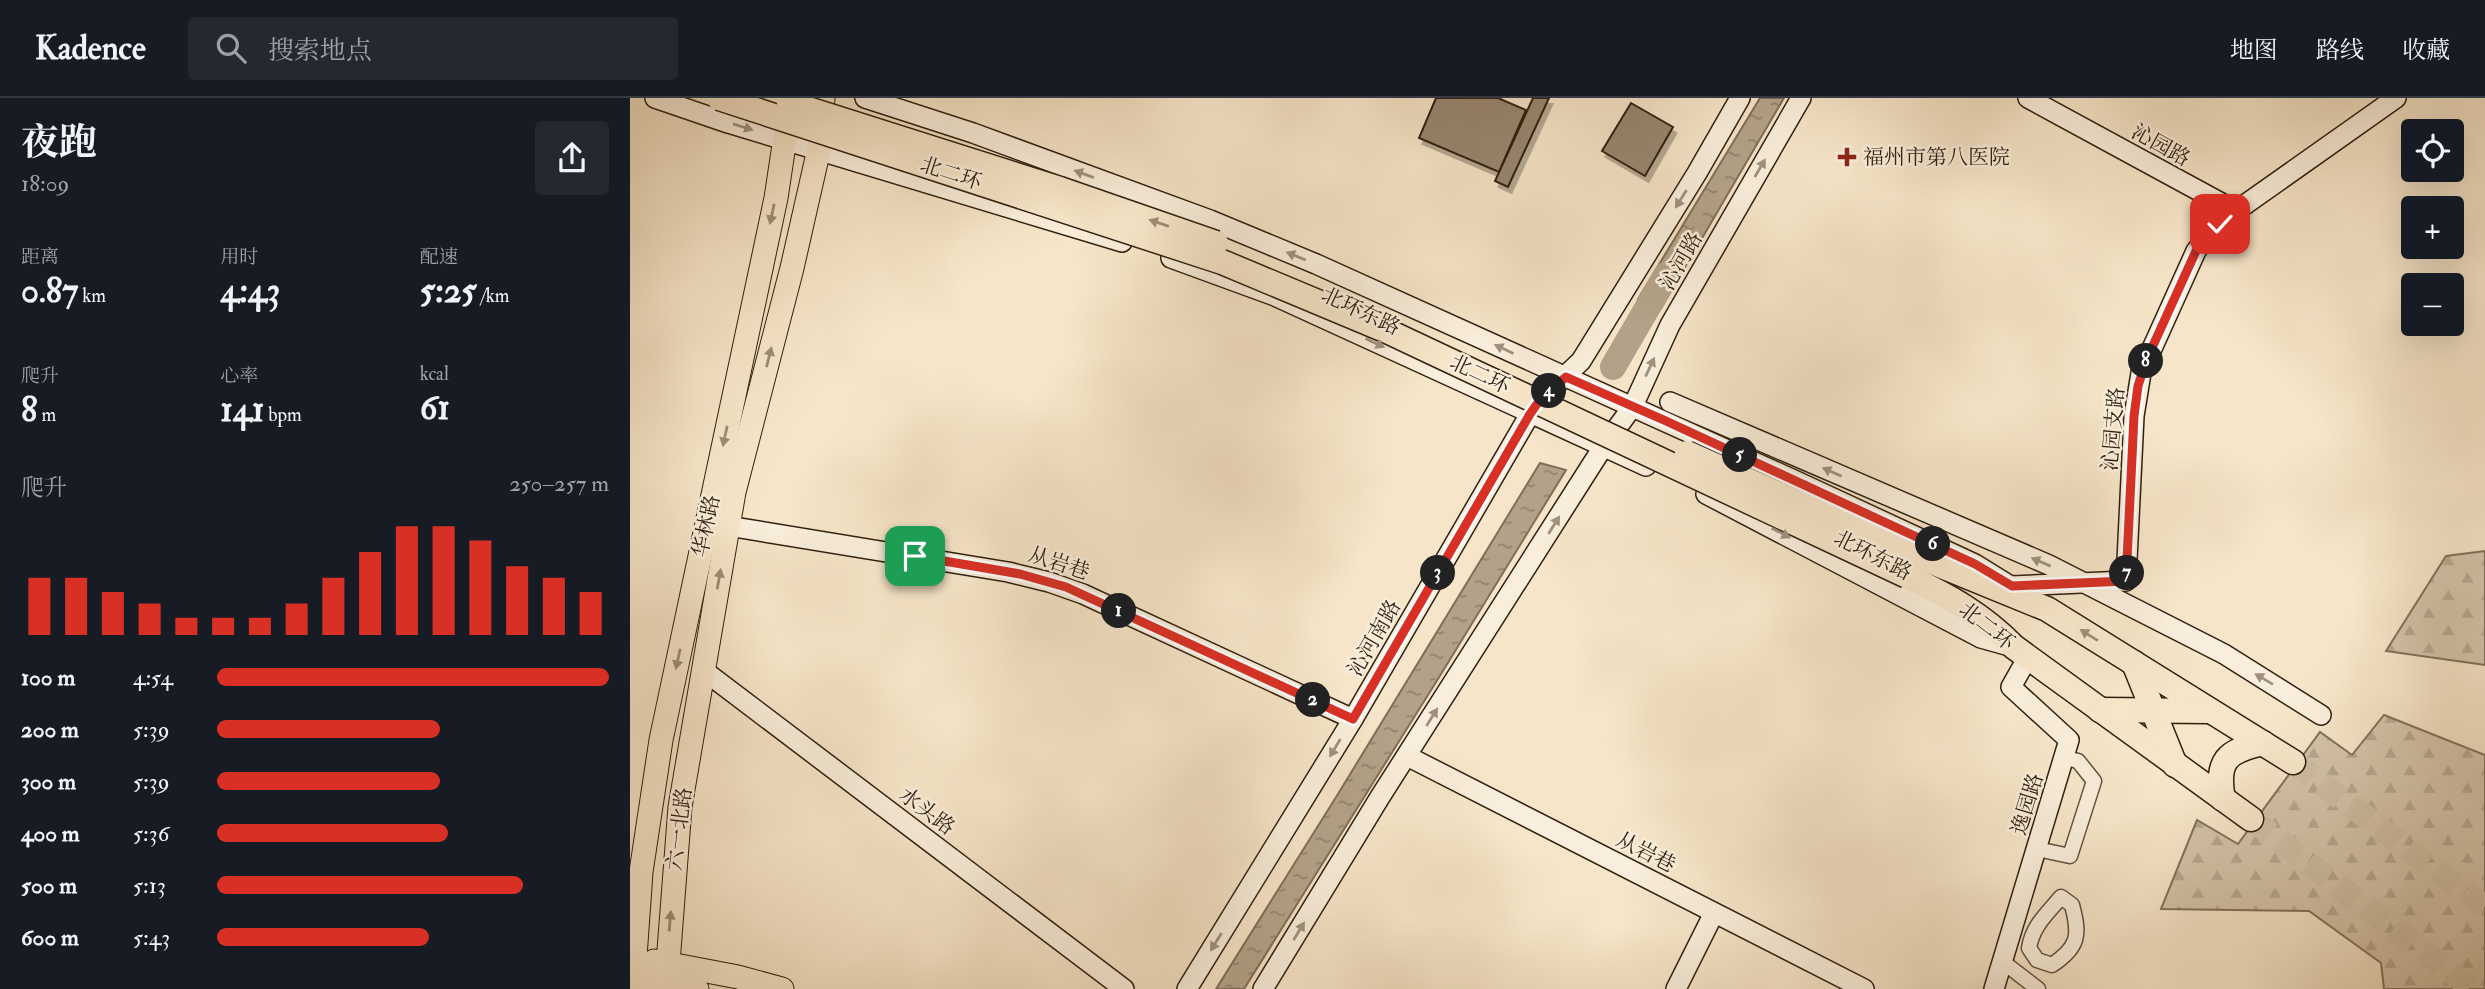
<!DOCTYPE html>
<html lang="zh">
<head>
<meta charset="utf-8">
<style>
	body { margin:0; font-family:"IM FELL Double Pica","Noto Serif SC",serif; background:#242831; color:#f1f3f6; height:100vh; display:flex; flex-direction:column; font-size:26px; white-space:nowrap }
	* { box-sizing:border-box; margin:0 }
	p { font-size:23px; color:#9ea1a6 }
	.icon { flex:none; width:38px; height:38px; fill:none; stroke:currentColor; stroke-width:2; stroke-linecap:round; stroke-linejoin:round }
	.map { position:relative; flex:1; overflow:hidden }
	.sheet { display:flex; flex-direction:column; background:#171b24; width:630px }
	.sheet>* { flex:none }
	.buttons { position:absolute; left:1771px; top:21px; display:grid; gap:14px }
	.buttons a { display:grid; place-items:center; width:63px; height:63px; border-radius:7px; background:#171b24; box-shadow:0 7px 28px #0002; font-size:35px }
	.pin { position:absolute; display:grid; place-items:center; width:60px; height:60px; color:#fff; margin:-30px; border-radius:14px; box-shadow:0 4px 10px #0006 }
	.km { position:absolute; width:35px; height:35px; margin:-18px; border-radius:50%; background:#222; color:#fff; font-size:19px; line-height:35px; text-align:center }
	.round { display:grid; place-items:center; flex:none; width:74px; height:74px; border-radius:7px; background:#242831 }
	.head { display:flex; align-items:center; justify-content:space-between; height:119px; padding:0 21px }
	h1 { font-size:38px; font-weight:700; line-height:52px }
	.stats { display:grid; grid-template-columns:repeat(3,1fr); gap:10px; height:119px; padding:7px 21px }
	.stats div { display:grid; align-content:center }
	.stats b { font-size:35px; font-weight:700 }
	.stats small { font-size:19px; font-weight:400 }
	.stats p { font-size:19px }
	.chart { height:196px; padding:14px 21px }
	.chart p { display:flex; justify-content:space-between }
	.chart svg { width:100%; height:126px; margin-top:7px; stroke:#d93025; stroke-width:6 }
	ul { padding:0 21px; list-style:none; font-size:23px }
	li { display:grid; grid-template-columns:112px 84px 1fr; align-items:center; height:52px }
	li i { height:18px; border-radius:9px; background:#d93025 }
	header { display:flex; align-items:center; gap:42px; box-sizing:border-box; height:98px; padding:0 35px; background:#171b24; border-bottom:2px solid #363941 }
	header strong { font-size:33px }
	nav { display:flex; gap:38px; margin-inline-start:auto; font-size:24px }
	.search { width:490px; height:63px; background:#242831; display:flex; align-items:center; gap:18px; box-sizing:border-box; padding:0 24px; border-radius:7px; color:#9ea1a6; font-size:26px }
	main { display:flex; flex:1; min-height:0 }
	.map>svg:first-child { display:block }
</style>
</head>
<body>
<header>
<strong>Kadence</strong>
<div class="search"><svg class="icon" aria-label="search" viewBox="0 0 24 24"><circle cx="10" cy="10" r="6"/><path d="M15 15l6 6"/></svg>搜索地点</div>
<nav><a>地图</a><a>路线</a><a>收藏</a></nav>
</header>
<main>
<section class="sheet">
<div class="head"><div><h1>夜跑</h1><p>18:09</p></div><a class="round"><svg class="icon" aria-label="share" viewBox="0 0 24 24"><path d="M12 15V3M7 8l5-5 5 5M5 13v7h14v-7"/></svg></a></div>
<div class="stats">
<div><p>距离</p><b>0.87<small> km</small></b></div>
<div><p>用时</p><b>4:43</b></div>
<div><p>配速</p><b>5:25<small> /km</small></b></div>
</div>
<div class="stats">
<div><p>爬升</p><b>8<small> m</small></b></div>
<div><p>心率</p><b>141<small> bpm</small></b></div>
<div><p>kcal</p><b>61</b></div>
</div>
<div class="chart"><p><span>爬升</span>250–257 m</p>
<svg viewBox="0 0 160 44" preserveAspectRatio="none"><path d="M5 44V24M15 44V24M25 44V29M35 44V33M45 44V38M55 44V38M65 44V38M75 44V33M85 44V24M95 44V15M105 44V6M115 44V6M125 44V11M135 44V20M145 44V24M155 44V29"/></svg>
</div>
<ul>
<li><b>100 m</b>4:54<i style="width:100%"></i></li>
<li><b>200 m</b>5:39<i style="width:57%"></i></li>
<li><b>300 m</b>5:39<i style="width:57%"></i></li>
<li><b>400 m</b>5:36<i style="width:59%"></i></li>
<li><b>500 m</b>5:13<i style="width:78%"></i></li>
<li><b>600 m</b>5:43<i style="width:54%"></i></li>
</ul>
</section>
<div class="map">
<svg width="1855" height="891" viewBox="0 0 1855 891">
	<defs>
		<pattern id="forest-firs" width="22" height="20" patternUnits="userSpaceOnUse" patternTransform="scale(1.75)"><rect width="22" height="20" fill="#d4c3a9"/><path d="M5 1l3.5 6h-7zM16 11l3.5 6h-7z" fill="#b6a790"/></pattern>
		<pattern id="water-ripples" width="26" height="14" patternUnits="userSpaceOnUse" patternTransform="scale(1.75)"><rect width="26" height="14" fill="#b3a289"/><path d="M2 4q2-2 4 0t4 0M15 11q2-2 4 0t4 0" fill="none" stroke="#92836e"/></pattern>
		<filter id="shadow"><feDropShadow dx="3.5" dy="6" stdDeviation="0" flood-color="#0004"/></filter>
	</defs>
	<rect width="100%" height="100%" fill="#f6e5c8"/>
	<filter id="stains"><feTurbulence type="fractalNoise" baseFrequency=".00286" numOctaves="4"/><feColorMatrix values="0 0 0 0 .2 0 0 0 0 .09 0 0 0 0 .02 0 0 0 .5 -.17"/></filter>
	<radialGradient id="worn" r=".72"><stop offset=".6" stop-color="#630" stop-opacity="0"/><stop offset="1" stop-color="#630" stop-opacity=".3"/></radialGradient>
	<g fill="url(#forest-firs)" stroke="#82715c" stroke-width="2">
		<path d="M1855 453V567L1756 553 1816 458Z"/>
		<path d="M1754 617 1855 657V891H1754L1751 865 1679 813 1531 811 1567 722 1608 746 1690 634 1722 657Z"/>
	</g>
	<g fill="url(#water-ripples)" stroke="#7f6e58" stroke-width="2">
		<path d="M1130 0H1154L1030 212 1008 201Z"/>
		<path d="M910 365 936 372 808 581 614 891H586L708 696Z"/>
	</g>
	<g fill="none" stroke-linecap="round" stroke-linejoin="round">
		<path stroke="#b3a289" stroke-width="26" d="M983 269 1037 176"/>
	</g>
	<g fill="#97866f" stroke="#301f0f" stroke-width="2" filter="url(#shadow)">
		<path d="M806 0H868L896 12 869 74 789 40Z"/>
		<path d="M903 0H919L878 89 865 83Z"/>
		<path d="M1001 5 1043 29 1015 78 972 53Z"/>
	</g>
	<g fill="none" stroke-linecap="round" stroke-linejoin="round">
		<g stroke="#cebda3" stroke-width="24" stroke-dasharray="24 12" stroke-linecap="butt">
			<path d="M1663 664 1855 809"/>
			<path d="M1621 721 1843 891"/>
		</g>
		<g stroke="#62503d" stroke-width="17">
			<g id="street">
				<path d="M1407 751 1440 758 1464 683 1448 663 1435 660"/>
				<path d="M1431 799 1442 807C1450 837 1449 849 1422 867L1407 862 1399 850C1403 827 1417 816 1431 799Z"/>
				<path d="M1373 864 1408 891"/>
			</g>
		</g>
		<g stroke="#301f0f" stroke-width="22">
			<g id="secondary">
				<path d="M25 0 98 25 492 144"/>
				<path d="M235 0 343 35 580 122 686 166 1164 382 1345 466 1379 487"/>
				<path d="M1398 0 1606 113"/>
				<path d="M541 160 645 198 1016 368"/>
				<path d="M1040 304 1419 467 1594 556 1691 617"/>
				<path d="M1076 396 1351 540 1383 549"/>
				<path d="M98 428 378 474 419 484 453 496 723 621"/>
				<path d="M1382 488 1496 483 1504 318 1511 275 1566 153 1581 133 1606 113 1766 0"/>
				<path d="M73 572 494 891"/>
				<path d="M777 658 1234 891"/>
				<path d="M557 891 723 621 900 316 913 299 951 263 1067 75 1110 0"/>
				<path d="M633 891 750 699 973 349 1003 308 1040 227 1171 0"/>
				<path d="M1046 891 1084 815"/>
				<path d="M1364 891 1439 642 1381 589 1398 559"/>
			</g>
		</g>
		<g stroke="#301f0f" stroke-width="25">
			<g id="primary">
				<path d="M24 863 108 879 152 891"/>
				<path d="M21 883 67 891"/>
				<path d="M6 891 5 859 11 774 31 642 146 100 160 7"/>
				<path d="M36 891 50 709 104 394 162 170 189 51 193 0"/>
			</g>
		</g>
		<g stroke="#301f0f" stroke-width="27">
			<g id="highway">
				<path d="M1287 458 1417 511 1663 664"/>
				<path d="M1277 478C1318 498 1352 516 1384 549L1621 721"/>
				<path d="M1504 565 1545 667"/>
				<path d="M1470 612 1580 613"/>
				<path d="M1593 701C1586 663 1596 653 1633 645"/>
			</g>
		</g>
		<use href="#street" stroke="#f9eedb" stroke-width="14"/>
		<use href="#secondary" stroke="#f9eedb" stroke-width="19"/>
		<use href="#primary" stroke="#f6e5c8" stroke-width="23"/>
		<use href="#highway" stroke="#f6e5c8" stroke-width="24"/>
		<g stroke="#301f0f" stroke-width="27" stroke-linecap="butt">
			<g id="highway-bridge">
				<path d="M89 0 592 164 757 233 1277 478"/>
				<path d="M159 5 430 91 586 145"/>
				<path d="M1057 355 1287 458"/>
			</g>
		</g>
		<use href="#highway-bridge" stroke="#f6e5c8" stroke-width="24"/>
	</g>
	<defs><path id="oneway-solid" d="M-6-.8H1V-3.2L6.5 0L1 3.2V.8H-6Z" transform="scale(1.75)"/></defs>
	<g fill="#9f917f">
		<use href="#oneway-solid" transform="translate(113 29) rotate(17)"/>
		<use href="#oneway-solid" transform="translate(1130 70) rotate(-60)"/>
		<use href="#oneway-solid" transform="translate(454 76) rotate(-160)"/>
		<use href="#oneway-solid" transform="translate(1051 101) rotate(122)"/>
		<use href="#oneway-solid" transform="translate(666 158) rotate(-158)"/>
		<use href="#oneway-solid" transform="translate(745 245) rotate(25)"/>
		<use href="#oneway-solid" transform="translate(874 251) rotate(-155)"/>
		<use href="#oneway-solid" transform="translate(1020 269) rotate(-65)"/>
		<use href="#oneway-solid" transform="translate(1202 374) rotate(-156)"/>
		<use href="#oneway-solid" transform="translate(924 427) rotate(-58)"/>
		<use href="#oneway-solid" transform="translate(1151 435) rotate(27)"/>
		<use href="#oneway-solid" transform="translate(1411 464) rotate(-157)"/>
		<use href="#oneway-solid" transform="translate(1634 581) rotate(-149)"/>
		<use href="#oneway-solid" transform="translate(802 619) rotate(-58)"/>
		<use href="#oneway-solid" transform="translate(705 650) rotate(121)"/>
		<use href="#oneway-solid" transform="translate(669 833) rotate(-59)"/>
		<use href="#oneway-solid" transform="translate(586 844) rotate(122)"/>
	</g>
	<g fill="#9d8c75">
		<use href="#oneway-solid" transform="translate(142 116) rotate(102)"/>
		<use href="#oneway-solid" transform="translate(529 125) rotate(-161)"/>
		<use href="#oneway-solid" transform="translate(139 259) rotate(-76)"/>
		<use href="#oneway-solid" transform="translate(95 338) rotate(102)"/>
		<use href="#oneway-solid" transform="translate(89 481) rotate(-80)"/>
		<use href="#oneway-solid" transform="translate(1459 537) rotate(-148)"/>
		<use href="#oneway-solid" transform="translate(48 561) rotate(102)"/>
		<use href="#oneway-solid" transform="translate(40 823) rotate(-85)"/>
	</g>
	<g fill="none" stroke-linecap="round" stroke-linejoin="round">
		<g stroke="#fff" stroke-width="14">
			<path id="route" d="M285 458 390 476 436 489 723 621 900 316 912 299 936 279 1036 323 1345 466 1382 488 1496 483 1504 318 1508 288 1516 263 1566 153 1573 142 1590 126"/>
		</g>
		<use href="#route" stroke="#d93025" stroke-width="9"/>
	</g>
	<path fill="#8f2418" stroke="#f9eedb" stroke-width="2.5" d="M1213.5 48.5h7v7h7v7h-7v7h-7v-7h-7v-7h7z"/>
	<g text-anchor="middle" stroke-width="5" stroke-linejoin="round" paint-order="stroke">
		<g font-size="21" fill="#301f0f" stroke="#f9eedb">
			<text transform="translate(1531 47) rotate(29)" y="7">沁园路</text>
			<text transform="translate(321 75) rotate(18)" y="7">北二环</text>
			<text transform="translate(1051 163) rotate(-60)" y="7">沁河路</text>
			<text transform="translate(731 213) rotate(25)" y="7">北环东路</text>
			<text transform="translate(850 276) rotate(25)" y="7">北二环</text>
			<text transform="translate(1483 331) rotate(-85)" y="7">沁园支路</text>
			<text transform="translate(76 428) rotate(-78)" y="7">华林路</text>
			<text transform="translate(1243 457) rotate(27)" y="7">北环东路</text>
			<text transform="translate(429 465) rotate(18)" y="7">从岩巷</text>
			<text transform="translate(1357 528) rotate(38)" y="7">北二环</text>
			<text transform="translate(744 540) rotate(-60)" y="7">沁河南路</text>
			<text transform="translate(1397 706) rotate(-73)" y="7">逸园路</text>
			<text transform="translate(297 713) rotate(37)" y="7">水头路</text>
			<text transform="translate(49 731) rotate(-83)" y="7">六一北路</text>
			<text transform="translate(1016 754) rotate(27)" y="7">从岩巷</text>
		</g>
		<g font-size="21" fill="#301f0f" stroke="#f9eedb" text-anchor="start">
			<text x="1233" y="66">福州市第八医院</text>
		</g>
	</g>
	<rect width="100%" height="100%" filter="url(#stains)"/>
	<rect width="100%" height="100%" fill="url(#worn)"/>
</svg>
<div class="buttons">
<a><svg class="icon" aria-label="locate" viewBox="0 0 24 24"><circle cx="12" cy="12" r="6"/><path d="M12 2v4M12 18v4M2 12h4M18 12h4"/></svg></a>
<a>+</a>
<a>−</a>
</div>
<div class="pin" style="left:285px;top:458px;background:#1e9e55"><svg class="icon" aria-label="arrive" viewBox="0 0 24 24"><path d="M6 21V4h12l-3 4 3 4H6"/></svg></div>
<div class="pin" style="left:1590px;top:126px;background:#d93025"><svg class="icon" aria-label="check" viewBox="0 0 24 24"><path d="M5 12l5 5 9-10"/></svg></div>
<b class="km" style="left:489px;top:513px">1</b>
<b class="km" style="left:683px;top:602px">2</b>
<b class="km" style="left:808px;top:475px">3</b>
<b class="km" style="left:919px;top:293px">4</b>
<b class="km" style="left:1110px;top:357px">5</b>
<b class="km" style="left:1303px;top:446px">6</b>
<b class="km" style="left:1497px;top:475px">7</b>
<b class="km" style="left:1516px;top:263px">8</b>
</div>
</main>
</body>
</html>
